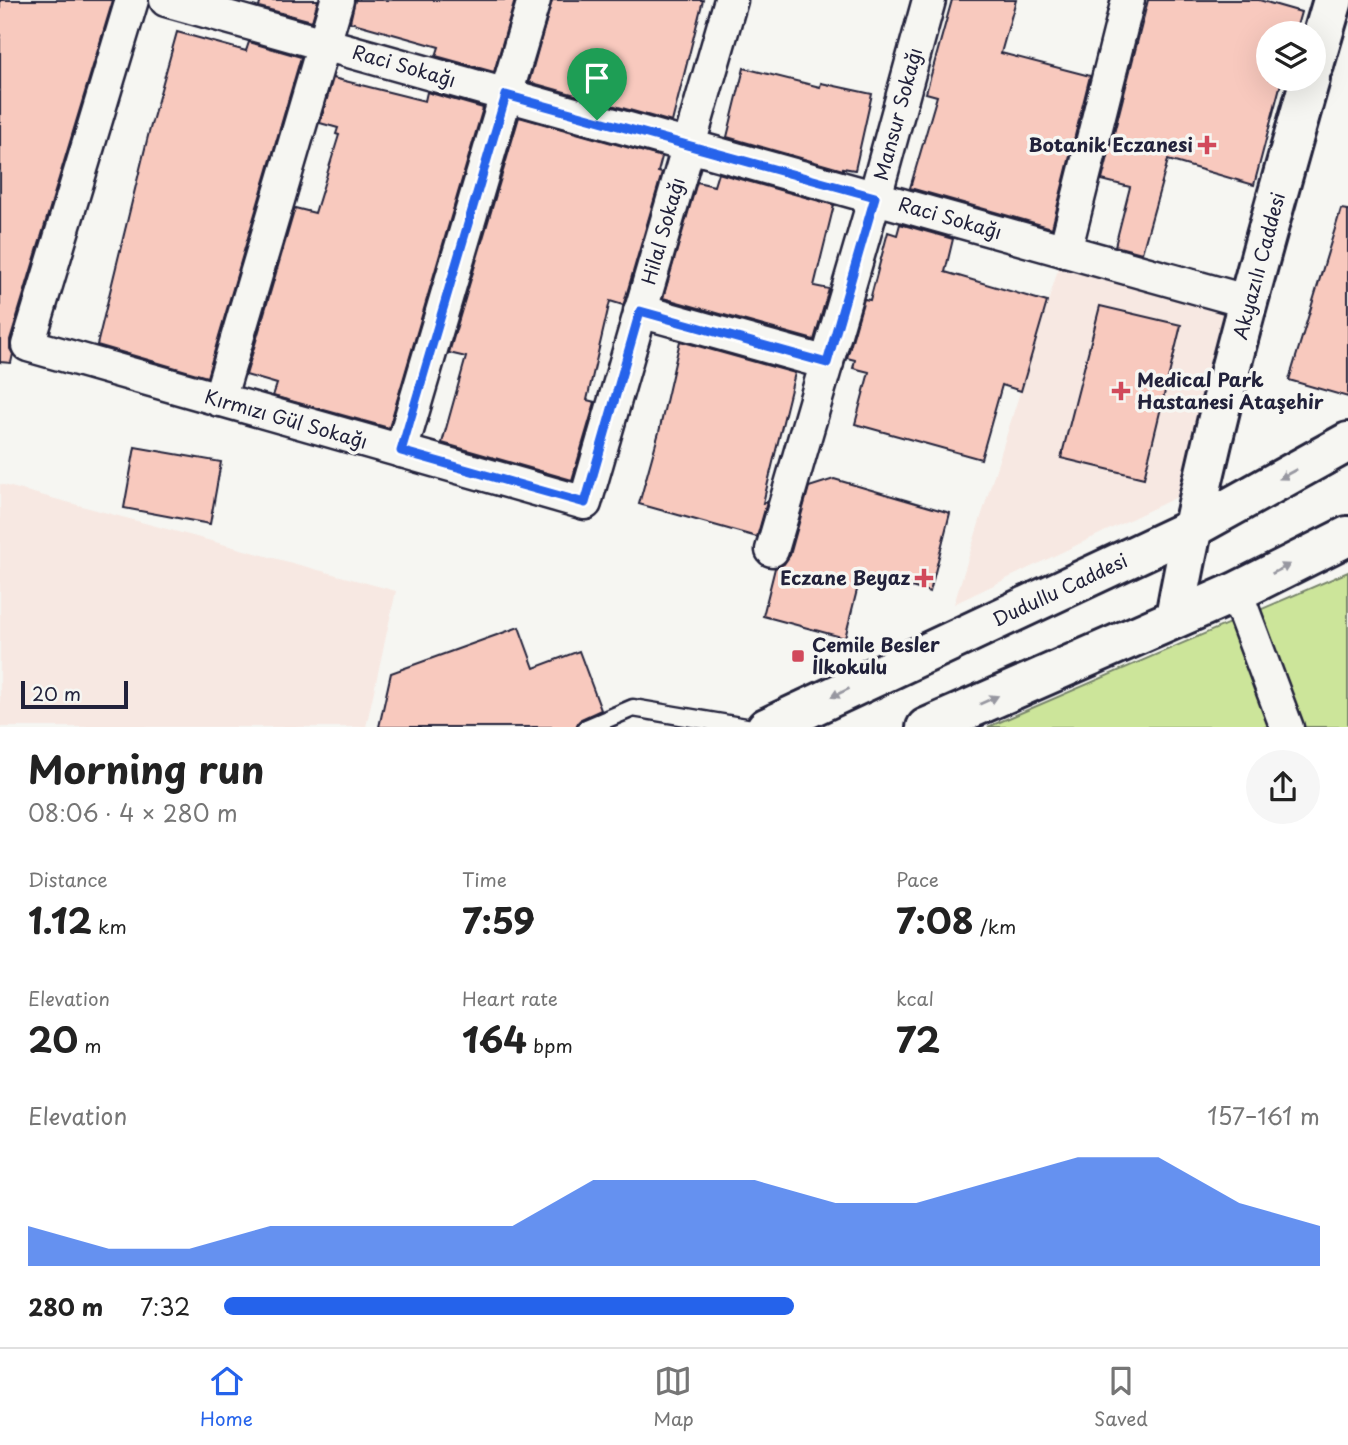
<!DOCTYPE html>
<html lang="en">
<head>
<meta charset="utf-8">
<style>
	body { margin:0; font-family:"Playpen Sans",sans-serif; background:#f6f6f6; color:#222; height:100vh; display:flex; flex-direction:column; font-size:26px; white-space:nowrap }
	* { box-sizing:border-box; margin:0 }
	p { font-size:23px; color:#767676 }
	.icon { flex:none; width:38px; height:38px; fill:none; stroke:currentColor; stroke-width:2; stroke-linecap:round; stroke-linejoin:round }
	.map { position:relative; height:727px; overflow:hidden }
	.panel { display:flex; flex-direction:column; background:#fff; flex:1 }
	.panel>* { flex:none }
	.fabs { position:absolute; left:1256px; top:21px; display:grid; gap:14px }
	.fabs a { display:grid; place-items:center; width:70px; height:70px; border-radius:50%; background:#fff; box-shadow:0 7px 28px #0002; font-size:35px }
	.scale { position:absolute; left:21px; bottom:18px; width:107px; box-sizing:border-box; padding-left:7px; border:4px solid #22223b; border-top:0; font-size:19px; line-height:24px; white-space:nowrap; color:#22223b; -webkit-text-stroke:5px #f6f6f2; paint-order:stroke }
	.pin { position:absolute; display:grid; place-items:center; width:60px; height:60px; color:#fff; margin:-72px -30px; border-radius:50% 50% 50% 0; rotate:-45deg; box-shadow:0 0 7px #0007 }
	.pin .icon { rotate:45deg }
	.round { display:grid; place-items:center; flex:none; width:74px; height:74px; border-radius:37px; background:#f6f6f6 }
	.overview { display:flex; align-items:center; justify-content:space-between; height:119px; padding:0 28px }
	h1 { font-size:38px; font-weight:700; line-height:52px }
	.stats { display:grid; grid-template-columns:repeat(3,1fr); gap:10px; height:119px; padding:7px 28px }
	.stats div { display:grid; align-content:center }
	.stats b { font-size:35px; font-weight:700 }
	.stats small { font-size:19px; font-weight:400 }
	.stats p { font-size:19px }
	.chart { height:196px; padding:14px 28px }
	.chart p { display:flex; justify-content:space-between }
	.chart svg { width:100%; height:126px; margin-top:7px; fill:#2563eb; opacity:.7 }
	ul { padding:0 28px; list-style:none; font-size:23px }
	li { display:grid; grid-template-columns:112px 84px 1fr; align-items:center; height:52px }
	li i { height:18px; border-radius:9px; background:#2563eb }
	.menu { display:flex; justify-content:space-around; align-items:center; height:98px; border-top:2px solid #e0e0e0; background:#fff; font-size:19px; color:#767676 }
	.menu a { display:grid; justify-items:center; gap:4px }
	.menu .active { color:#2563eb }
	.map>svg:first-child { display:block }
</style>
</head>
<body>
<div class="map">
<svg width="1348" height="728" viewBox="0 0 1348 728">
	<rect width="100%" height="100%" fill="#f6f6f2"/>
	<filter id="ink" filterUnits="userSpaceOnUse"><feTurbulence type="fractalNoise" baseFrequency=".0143" numOctaves="2"/><feDisplacementMap in="SourceGraphic" scale="14" xChannelSelector="R" yChannelSelector="G"/><feConvolveMatrix kernelMatrix="1 2 1 2 8 2 1 2 1" color-interpolation-filters="sRGB"/></filter>
	<g filter="url(#ink)">
		<g fill="#f7e8e2">
			<path d="M1061 260 1226 310 1181 495 954 604Z"/>
			<path d="M0 484 396 591 366 727H0Z"/>
		</g>
		<path fill="#cce59a" stroke="#77846a" stroke-width="2" d="M1348 572V727H988Z"/>
		<g fill="#f8c9be" stroke="#22223b" stroke-width="2">
			<path d="M0 0H113L10 340V349L13 354 11 363 0 362Z"/>
			<path d="M261 0H318L312 21 259 7Z"/>
			<path d="M355 0H515L494 72 436 56 439 47 350 22Z"/>
			<path d="M552 0H703L672 122 529 82Z"/>
			<path d="M952 0H1016L1001 53 1090 76 1052 228 910 188 937 96 926 93Z"/>
			<path d="M1148 0H1259L1301 12 1295 33H1269V79H1282L1254 185 1168 160 1142 253 1115 246 1130 187 1102 180Z"/>
			<path d="M177 32 246 51 249 42 301 57 207 377 97 345 148 136Z"/>
			<path d="M744 68 820 87 821 83 872 94 855 170 843 168V170L727 137Z"/>
			<path d="M333 78 425 101 427 92 483 108 389 428 273 396 277 384 246 375 295 208 315 213 339 135 336 134 338 128 320 123Z"/>
			<path d="M519 117 662 157 658 172 662 173 624 303 623 305 610 301 587 400 595 402 572 480 442 443 466 357 449 353Z"/>
			<path d="M718 173 834 205 814 286 829 289 814 340 663 298 697 182 714 186Z"/>
			<path d="M1341 209 1348 210V397L1289 380Z"/>
			<path d="M900 224 953 239 945 272 1047 302 1021 391 1002 385 981 459 855 424 869 372 853 368 855 360 847 358 864 299 870 300 888 232 897 235Z"/>
			<path d="M1100 306 1181 325 1144 478 1061 458Z"/>
			<path d="M680 341 795 373 763 503 767 502 757 537 639 504 659 432Z"/>
			<path d="M135 447 221 462 210 524 124 508Z"/>
			<path d="M834 479 950 513 930 592 861 574 845 638 763 616 775 568 784 564 790 555 809 487Z"/>
			<path d="M519 627 534 668 579 651 601 710 581 719 576 727H379L391 673Z"/>
		</g>
		<g fill="none" stroke-linecap="round" stroke-linejoin="round">
			<g stroke="#22223b" stroke-width="21">
				<path id="lane" d="M586 728 633 708 752 728"/>
			</g>
			<g stroke="#22223b" stroke-width="37">
				<g id="street">
					<path d="M132 0 28 345 585 503 731 0"/>
					<path d="M166 0 1249 302"/>
					<path d="M1065 251 1128 0"/>
					<path d="M640 311 827 363"/>
					<path d="M219 400 337 0"/>
					<path d="M401 451 534 0"/>
					<path d="M772 550 875 197 929 0"/>
					<path d="M1236 592 1287 728"/>
				</g>
			</g>
			<g stroke="#22223b" stroke-width="44">
				<g id="secondary">
					<path d="M1314 65 1333 0"/>
					<path d="M1175 617C1208 435 1260 257 1310 79"/>
				</g>
			</g>
			<g stroke="#22223b" stroke-width="44">
				<g id="primary">
					<path d="M766 728 1191 529 1348 442"/>
					<path d="M926 728 1236 592 1348 536"/>
				</g>
			</g>
			<use href="#lane" stroke="#f6f6f2" stroke-width="16"/>
			<use href="#street" stroke="#f6f6f2" stroke-width="32"/>
			<use href="#secondary" stroke="#f6f6f2" stroke-width="38"/>
			<use href="#primary" stroke="#f6f6f2" stroke-width="38"/>
		</g>
		<defs><path id="oneway-solid" d="M-6-.8H1V-3.2L6.5 0L1 3.2V.8H-6Z" transform="scale(1.75)"/></defs>
		<g fill="#9797a0">
			<use href="#oneway-solid" transform="translate(1288 474) rotate(151)"/>
			<use href="#oneway-solid" transform="translate(1281 569) rotate(-27)"/>
			<use href="#oneway-solid" transform="translate(840 693) rotate(155)"/>
			<use href="#oneway-solid" transform="translate(989 700) rotate(-24)"/>
		</g>
	</g>
	<g fill="none" stroke-linecap="round" stroke-linejoin="round" filter="url(#ink)">
		<g stroke="#fff" stroke-width="14">
			<path id="route" d="M506 95 875 197 827 363 640 311 585 503 401 451Z"/>
		</g>
		<use href="#route" stroke="#2563eb" stroke-width="9"/>
	</g>
	<g fill="#d1495b" stroke="#f6f6f2" stroke-width="2.5">
		<path d="M1203.5 134.5h7v7h7v7h-7v7h-7v-7h-7v-7h7z"/>
		<path d="M1117.5 380.5h7v7h7v7h-7v7h-7v-7h-7v-7h7z"/>
		<path d="M920.5 567.5h7v7h7v7h-7v7h-7v-7h-7v-7h7z"/>
		<rect x="791" y="649" width="14" height="14" rx="3.5"/>
	</g>
	<g text-anchor="middle" stroke-width="7" stroke-linejoin="round" paint-order="stroke">
		<g font-size="19" fill="#22223b" stroke="#f6f6f2">
			<text transform="translate(404 66) rotate(16)" y="7">Raci Sokağı</text>
			<text transform="translate(898 114) rotate(-75)" y="7">Mansur Sokağı</text>
			<text transform="translate(950 218) rotate(16)" y="7">Raci Sokağı</text>
			<text transform="translate(663 231) rotate(-74)" y="7">Hilal Sokağı</text>
			<text transform="translate(1259 266) rotate(-75)" y="7">Akyazılı Caddesi</text>
			<text transform="translate(286 419) rotate(16)" y="7">Kırmızı Gül Sokağı</text>
			<text transform="translate(1060 590) rotate(-25)" y="7">Dudullu Caddesi</text>
		</g>
		<g font-size="19" font-weight="bold" fill="#22223b" stroke="#f6f6f2" text-anchor="end">
			<text x="1193" y="152">Botanik Eczanesi</text>
			<text x="1137" y="387" text-anchor="start">Medical Park<tspan x="1137" dy="22">Hastanesi Ataşehir</tspan></text>
			<text x="910" y="585">Eczane Beyaz</text>
			<text x="812" y="652" text-anchor="start">Cemile Besler<tspan x="812" dy="22">İlkokulu</tspan></text>
		</g>
	</g>
</svg>
<div class="fabs">
<a><svg class="icon" aria-label="layers" viewBox="0 0 24 24"><path d="M12 4l9 5-9 5-9-5zM3 14l9 5 9-5"/></svg></a>
</div>
<div class="scale">20 m</div>
<div class="pin" style="left:597px;top:120px;background:#1e9e55"><svg class="icon" aria-label="arrive" viewBox="0 0 24 24"><path d="M6 21V4h12l-3 4 3 4H6"/></svg></div>
</div>
<section class="panel">
<div class="overview"><div><h1>Morning run</h1><p>08:06 · 4 × 280 m</p></div><a class="round"><svg class="icon" aria-label="share" viewBox="0 0 24 24"><path d="M12 15V3M7 8l5-5 5 5M5 13v7h14v-7"/></svg></a></div>
<div class="stats">
<div><p>Distance</p><b>1.12<small> km</small></b></div>
<div><p>Time</p><b>7:59</b></div>
<div><p>Pace</p><b>7:08<small> /km</small></b></div>
</div>
<div class="stats">
<div><p>Elevation</p><b>20<small> m</small></b></div>
<div><p>Heart rate</p><b>164<small> bpm</small></b></div>
<div><p>kcal</p><b>72</b></div>
</div>
<div class="chart"><p><span>Elevation</span>157–161 m</p>
<svg viewBox="0 0 160 44" preserveAspectRatio="none"><path d="M0 44V30L10 38L20 38L30 30L40 30L50 30L60 30L70 14L80 14L90 14L100 22L110 22L120 14L130 6L140 6L150 22L160 30V44z"/></svg>
</div>
<ul>
<li><b>280 m</b>7:32<i style="width:52%"></i></li>
</ul>
</section>
<nav class="menu">
<a class="active"><svg class="icon" aria-label="home" viewBox="0 0 24 24"><path d="M3 11l9-7 9 7M6 9v11h12V9"/></svg>Home</a>
<a><svg class="icon" aria-label="map" viewBox="0 0 24 24"><path d="M3 6l6-2 6 2 6-2v14l-6 2-6-2-6 2zM9 4v14M15 6v14"/></svg>Map</a>
<a><svg class="icon" aria-label="saved" viewBox="0 0 24 24"><path d="M7 4h10v16l-5-4-5 4z"/></svg>Saved</a>
</nav>
</body>
</html>
